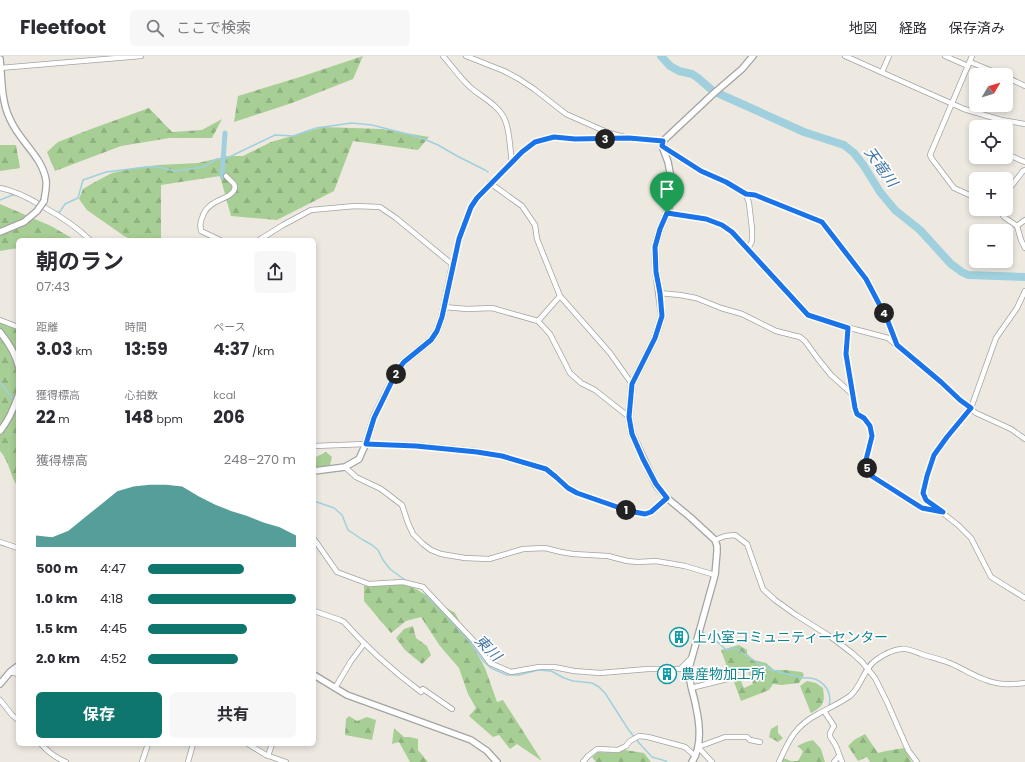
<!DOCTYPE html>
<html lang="ja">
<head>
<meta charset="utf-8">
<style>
	body { margin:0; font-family:Poppins,"Noto Sans JP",sans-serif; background:#f7f7f7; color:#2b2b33; height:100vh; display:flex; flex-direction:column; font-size:15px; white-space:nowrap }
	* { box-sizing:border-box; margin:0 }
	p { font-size:13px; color:#7c7c81 }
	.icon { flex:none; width:22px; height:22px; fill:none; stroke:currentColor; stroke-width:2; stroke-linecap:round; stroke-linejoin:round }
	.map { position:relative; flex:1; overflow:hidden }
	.side { position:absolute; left:16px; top:182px; width:300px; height:508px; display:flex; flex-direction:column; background:#fff; border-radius:6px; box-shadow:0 2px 6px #0003 }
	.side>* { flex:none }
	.needle { width:26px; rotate:52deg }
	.controls { position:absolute; left:969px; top:12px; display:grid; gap:8px }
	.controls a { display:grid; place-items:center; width:44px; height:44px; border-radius:6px; background:#fff; box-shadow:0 2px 6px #0003; font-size:20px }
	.pin { position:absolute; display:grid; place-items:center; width:34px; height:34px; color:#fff; margin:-41px -17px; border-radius:50% 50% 50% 0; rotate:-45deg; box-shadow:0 0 4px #0007 }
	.pin .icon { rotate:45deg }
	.km { position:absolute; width:20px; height:20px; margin:-10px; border-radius:50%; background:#222; color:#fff; font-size:11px; line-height:20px; text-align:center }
	.round { display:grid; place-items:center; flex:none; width:42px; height:42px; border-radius:6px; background:#f7f7f7 }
	.headline { display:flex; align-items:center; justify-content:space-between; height:68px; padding:0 20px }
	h1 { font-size:22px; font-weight:700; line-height:30px }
	.metrics { display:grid; grid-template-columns:repeat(3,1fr); gap:6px; height:68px; padding:4px 20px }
	.metrics div { display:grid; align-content:center }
	.metrics b { font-size:17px; font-weight:700 }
	.metrics small { font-size:11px; font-weight:400 }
	.metrics p { font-size:11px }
	.chart { height:112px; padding:8px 20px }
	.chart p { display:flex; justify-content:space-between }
	.chart svg { width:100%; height:72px; margin-top:4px; fill:#0f766e; opacity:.7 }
	.cta { display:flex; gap:8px; margin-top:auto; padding:8px 20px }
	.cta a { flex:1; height:46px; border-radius:6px; background:#0f766e; color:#fff; font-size:16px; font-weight:700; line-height:46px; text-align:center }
	.cta a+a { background:#f7f7f7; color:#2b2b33 }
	ul { padding:0 20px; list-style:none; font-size:13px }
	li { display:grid; grid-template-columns:64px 48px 1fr; align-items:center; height:30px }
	li i { height:10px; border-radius:5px; background:#0f766e }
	header { display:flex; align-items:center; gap:24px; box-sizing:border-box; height:56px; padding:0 20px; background:#fff; border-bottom:1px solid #e1e1e2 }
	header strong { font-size:19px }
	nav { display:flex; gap:22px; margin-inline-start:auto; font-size:14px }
	.search { width:280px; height:36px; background:#f7f7f7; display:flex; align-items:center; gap:10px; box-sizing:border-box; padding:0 14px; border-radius:6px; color:#7c7c81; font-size:15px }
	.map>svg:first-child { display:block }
</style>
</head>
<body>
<header>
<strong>Fleetfoot</strong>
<div class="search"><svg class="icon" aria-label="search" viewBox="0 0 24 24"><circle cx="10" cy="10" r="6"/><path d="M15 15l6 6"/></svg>ここで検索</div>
<nav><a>地図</a><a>経路</a><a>保存済み</a></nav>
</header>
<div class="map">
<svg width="1025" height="706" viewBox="0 0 1025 706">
	<defs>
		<pattern id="forest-firs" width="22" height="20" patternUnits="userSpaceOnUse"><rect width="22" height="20" fill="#a7ce94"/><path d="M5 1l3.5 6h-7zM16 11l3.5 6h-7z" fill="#8fb07f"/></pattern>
	</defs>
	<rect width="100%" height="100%" fill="#ede9e1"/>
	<g fill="url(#forest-firs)">
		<path d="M363 0 353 23 292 47 234 66 238 40 300 21Z"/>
		<path d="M149 52 172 76 202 74 222 63 212 82H170L121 90 55 115 47 96 58 86 91 73Z"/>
		<path d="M323 71 382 73 429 81 418 94 353 85 334 135 277 164 231 160 220 120 161 129V184H132L124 180 87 154 79 143 83 133 93 127 112 117 135 112 158 109 198 107 228 100H243L271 86Z"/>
		<path d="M0 89H16L20 112 0 115Z"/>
		<path d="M0 148 51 170 75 184H18V192L0 195Z"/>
		<path d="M0 265 18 273V431C10 420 9 404 0 395V378L7 371 3 367 0 371Z"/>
		<path d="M326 396 332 401 330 409 314 413V402Z"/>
		<path d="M394 524 416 533 455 557 485 612 497 646 503 644 542 705 517 688 510 693 499 679 493 681 469 660 476 652 468 638 459 612 440 590 421 561 406 565 391 577 364 545V530Z"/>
		<path d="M413 570 416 582 427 590 431 599 422 608 405 594 396 582 404 573Z"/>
		<path d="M739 589 747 594V598L754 604 766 607 774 614H785L802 616 804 619 799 627 782 629 773 628 769 634 741 645 734 626 740 623 744 632 753 628 747 613 737 617 731 624 726 620V608L721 594Z"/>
		<path d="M807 625 816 627 823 632C825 646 824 650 811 657L800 630Z"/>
		<path d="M349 660 357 665 367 661 376 664 372 684 345 679 346 663Z"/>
		<path d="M778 669V677L783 682 778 686 769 681 771 673Z"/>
		<path d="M394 672 404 681H409L418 683V694L428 706H410L399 686 392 688Z"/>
		<path d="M865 678 878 697 886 695 904 692 912 706H870L867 701 858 705 848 690 854 684Z"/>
		<path d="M813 684 821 693 825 706H780L781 701 791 705H798L803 696 801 693 797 690 806 686Z"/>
		<path d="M625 694 644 697 651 706H596L592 701 598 696 618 697Z"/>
	</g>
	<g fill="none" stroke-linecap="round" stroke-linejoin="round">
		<g stroke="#a0d0dd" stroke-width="1.5">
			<path d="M0 144 15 138"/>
			<path d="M57 156 59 157 65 148 78 142 83 124 106 116 146 111H158L175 115 203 111 217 103 227 102 275 79 293 80 316 72 352 67 372 69 411 79 424 83 438 89 457 100 485 114 488 116"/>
			<path d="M0 326 15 346"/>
			<path d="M314 445 334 452 342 459 348 474 363 484 372 489 378 494 383 504 390 513 405 524 407 525"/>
			<path d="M423 534 428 541 445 558 469 585 484 606 491 612 507 619H519L538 614 551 615 564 622 573 625 592 627 599 631 605 637 628 673 639 687 652 701 666 705 667 706"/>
			<path d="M702 576 719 587 726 594 735 592 759 608 772 614 803 622C820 620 833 633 829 650"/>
		</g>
		<path stroke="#a0d0dd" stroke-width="5" d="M222 120 225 77"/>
		<path stroke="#a0d0dd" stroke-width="8" d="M661 0 670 10 679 15 692 18 698 22 713 35 804 76 844 89 854 97 864 110 880 136 895 154 920 174 951 208 962 216 968 219 1025 221"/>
		<g stroke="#a3a3a3" stroke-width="6">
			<g id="minor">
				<path d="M443 0C452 10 460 22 470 31 481 41 499 49 505 64 510 75 510 94 512 107"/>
				<path d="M466 0 504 15 519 23 534 33 566 58 609 77 624 81"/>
				<path d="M845 0 964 53 1001 64 998 71"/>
				<path d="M945 0 968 10"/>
				<path d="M972 0 930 99 932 103 954 132 976 142"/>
				<path d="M970 6 1002 19"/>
				<path d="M0 12 141 0"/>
				<path d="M882 16 889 0"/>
				<path d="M1006 21 1025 30"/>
				<path d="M1001 64 1025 68"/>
				<path d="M662 90 701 115 726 126 746 138 749 147 752 173V185L748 193"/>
				<path d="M1006 98 1025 106"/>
				<path d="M490 127 522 150 535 169 537 183 560 240 610 297 632 328"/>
				<path d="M0 132C16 135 29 142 42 150 60 160 76 170 90 184"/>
				<path d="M1006 137 1023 115 1025 114"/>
				<path d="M746 138 755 139 822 166 866 223 887 263 897 289 941 326 960 344 976 357 1011 373 1025 383"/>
				<path d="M999 153 1004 161 1017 170 1021 184 1025 192"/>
				<path d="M667 157 707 163 722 169 732 176 808 259 854 273 888 282 895 288"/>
				<path d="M1017 170 1025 164"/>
				<path d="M220 184 201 175C200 170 200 166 202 162 208 141 233 145 235 131L234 128 226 120"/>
				<path d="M259 184 283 169 311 154 355 150 380 151 396 162 453 209C459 186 464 162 477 142L522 96 535 86 554 81 575 83 629 82 663 85"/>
				<path d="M1025 235 1017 252 996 282 971 352 947 381 934 399 927 420 923 437 926 444 958 469 971 482 991 521 1025 542"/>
				<path d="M659 237 680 239 696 242 721 252 742 258 776 275 800 281 805 285 818 303 831 319 851 337 854 342"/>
				<path d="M444 251 467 253 492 252 538 265 550 278 570 317 581 327 595 334 629 361"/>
				<path d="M0 264 18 271"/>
				<path d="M538 265 560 240"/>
				<path d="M848 272 846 298 855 352 857 358 863 361 871 370 872 380 866 404V410L869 419 922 452 940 456"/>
				<path d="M314 390 366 388 416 389 477 395 502 400 546 413 556 421 568 432 577 437 629 455 645 458 651 456 667 442"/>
				<path d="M345 411 356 421 381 433 402 449 408 467 413 478 423 488 431 494 441 498 465 502 489 503 523 493 545 492 561 496 573 498 608 500 627 505 638 506 656 505 685 510 715 519"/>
				<path d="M314 483 337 516 369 528 403 526 423 531 473 584 490 607 511 616 539 611H554L574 615 600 617 648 613H680L691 602"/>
				<path d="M715 484 725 480 735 479 747 488 763 533 775 544 796 559 831 581 852 597 862 606 875 622 887 646 908 694 917 706"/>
				<path d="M0 486 18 492"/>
				<path d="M314 555 340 564 344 566C367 592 393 615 421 636L423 633 452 653"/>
				<path d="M10 616 18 618"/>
				<path d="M335 632 351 605 364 588"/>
				<path d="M691 632 727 623"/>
				<path d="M0 644 12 659 18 664"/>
				<path d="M824 655 834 670C826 682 831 680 836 690 838 695 840 701 842 706"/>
				<path d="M41 688C48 696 56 702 66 706"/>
				<path d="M248 688 266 699 286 706"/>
				<path d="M268 700 272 688"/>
				<path d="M142 706 148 688"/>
				<path d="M188 706 193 688"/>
				<path d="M583 706 588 700 597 693 618 694 626 690 630 685 639 680 648 681 685 691 695 700"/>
				<path d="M712 706 698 691 725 681H747L750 684 760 686"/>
				<path d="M779 706C789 684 795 670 818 658 829 652 840 647 850 640 862 630 863 613 876 604 883 599 892 594 901 593 907 592 916 596 921 598 930 601 939 603 947 606 961 611 973 620 986 624 998 629 1012 629 1025 627"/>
				<path d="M834 706 839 700"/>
			</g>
		</g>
		<g stroke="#a3a3a3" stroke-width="8">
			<g id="tertiary">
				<path d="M0 3C2 23 1 45 10 63 19 85 42 100 46 124 47 131 45 138 44 145"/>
				<path d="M0 176 24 166 37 155"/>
				<path d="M0 276C8 286 15 296 18 309"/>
				<path d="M0 375C9 364 14 352 18 340"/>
				<path d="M314 415 345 411 359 403 367 385 374 361 397 315 404 306 431 284 437 275 442 261 453 209"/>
				<path d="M314 619 347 639 471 684 487 695 497 706"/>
				<path d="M0 628 10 616 18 610"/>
				<path d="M692 706C702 691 700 669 696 651 694 638 688 626 689 612L715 519 717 496V490L715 484 690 461 667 442 656 429 632 378 629 361 632 328 655 282 662 260 659 237 656 216 655 191 660 173 667 157 672 142V127L668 106 662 90 663 85 713 38 742 13 753 0"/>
			</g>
		</g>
		<use href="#minor" stroke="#fff" stroke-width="4.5"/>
		<use href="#tertiary" stroke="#fff" stroke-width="5.5"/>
		<g stroke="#a3a3a3" stroke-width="8" stroke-linecap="butt">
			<path id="tertiary-bridge" d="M37 155 44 145"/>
		</g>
		<use href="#tertiary-bridge" stroke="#fff" stroke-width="5.5"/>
	</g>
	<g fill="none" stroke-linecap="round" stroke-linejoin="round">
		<g stroke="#fff" stroke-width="8">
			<path id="route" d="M554 81 575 83 629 82 663 85 662 90 701 115 726 126 746 138 755 139 822 166 866 223 887 263 897 289 941 326 960 344 971 352 947 381 934 399 927 420 923 437 926 444 943 456 922 452 870 419 866 410V404L872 380 870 370 864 362 857 358 855 352 846 298 848 272 808 259 732 176 722 169 706 163 667 157 660 173 655 191 656 216 660 237 662 260 655 282 632 328 629 361 632 378 643 403 656 428 667 442 651 456 645 458 629 455 577 437 568 432 556 421 546 413 502 400 477 396 416 390 366 388 374 362 397 315 404 306 431 284 437 275 442 261 459 183 471 151 477 142 522 96 535 86Z"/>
		</g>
		<use href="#route" stroke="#1a73e8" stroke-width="5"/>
	</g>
	<defs>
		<g id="building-ring" transform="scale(1)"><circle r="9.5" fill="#fff" stroke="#0f9aa8" stroke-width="1.5"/><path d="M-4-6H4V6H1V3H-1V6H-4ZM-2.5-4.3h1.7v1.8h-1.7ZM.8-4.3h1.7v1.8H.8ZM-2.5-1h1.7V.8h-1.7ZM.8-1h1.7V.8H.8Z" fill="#0f9aa8"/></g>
	</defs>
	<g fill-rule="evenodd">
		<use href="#building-ring" x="679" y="581"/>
		<use href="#building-ring" x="667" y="618"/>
	</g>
	<g text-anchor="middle" stroke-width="3.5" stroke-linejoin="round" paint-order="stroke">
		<g font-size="14" fill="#0d838f" stroke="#fff" text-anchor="start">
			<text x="693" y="586">上小室コミュニティーセンター</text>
			<text x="681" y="623">農産物加工所</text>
		</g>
		<g font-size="15" font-style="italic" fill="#4477a4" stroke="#fff">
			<text transform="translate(881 111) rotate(54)" y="5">天竜川</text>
			<text transform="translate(488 592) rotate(45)" y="5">東川</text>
		</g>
	</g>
</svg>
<div class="controls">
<a><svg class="needle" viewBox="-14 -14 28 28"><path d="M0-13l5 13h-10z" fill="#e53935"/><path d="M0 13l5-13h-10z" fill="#7c7c81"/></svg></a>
<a><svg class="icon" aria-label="locate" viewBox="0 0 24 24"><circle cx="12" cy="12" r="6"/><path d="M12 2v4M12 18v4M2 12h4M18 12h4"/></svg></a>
<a>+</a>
<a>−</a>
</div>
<div class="pin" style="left:667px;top:157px;background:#1e9e55"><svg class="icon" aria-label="arrive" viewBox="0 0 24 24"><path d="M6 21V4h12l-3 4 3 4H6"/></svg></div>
<b class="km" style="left:626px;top:454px">1</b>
<b class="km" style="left:396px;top:318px">2</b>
<b class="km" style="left:605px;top:83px">3</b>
<b class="km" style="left:884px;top:257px">4</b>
<b class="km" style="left:867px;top:412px">5</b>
<section class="side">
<div class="headline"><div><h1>朝のラン</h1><p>07:43</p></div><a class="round"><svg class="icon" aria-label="share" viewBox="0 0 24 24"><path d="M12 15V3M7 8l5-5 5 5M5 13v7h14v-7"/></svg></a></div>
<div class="metrics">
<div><p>距離</p><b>3.03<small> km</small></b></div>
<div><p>時間</p><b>13:59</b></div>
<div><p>ペース</p><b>4:37<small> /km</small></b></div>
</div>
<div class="metrics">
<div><p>獲得標高</p><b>22<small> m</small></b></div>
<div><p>心拍数</p><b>148<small> bpm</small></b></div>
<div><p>kcal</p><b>206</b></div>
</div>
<div class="chart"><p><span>獲得標高</span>248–270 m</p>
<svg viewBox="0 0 160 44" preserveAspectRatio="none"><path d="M0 44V37L10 38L20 34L30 26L40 18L50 10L60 7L70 6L80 6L90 7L100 13L110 18L120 22L130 25L140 29L150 32L160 37V44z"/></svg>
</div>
<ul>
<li><b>500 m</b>4:47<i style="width:65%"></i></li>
<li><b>1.0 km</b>4:18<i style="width:100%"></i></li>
<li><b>1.5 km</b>4:45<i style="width:67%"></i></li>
<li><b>2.0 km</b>4:52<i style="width:61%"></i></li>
</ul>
<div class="cta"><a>保存</a><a>共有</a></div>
</section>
</div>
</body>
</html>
